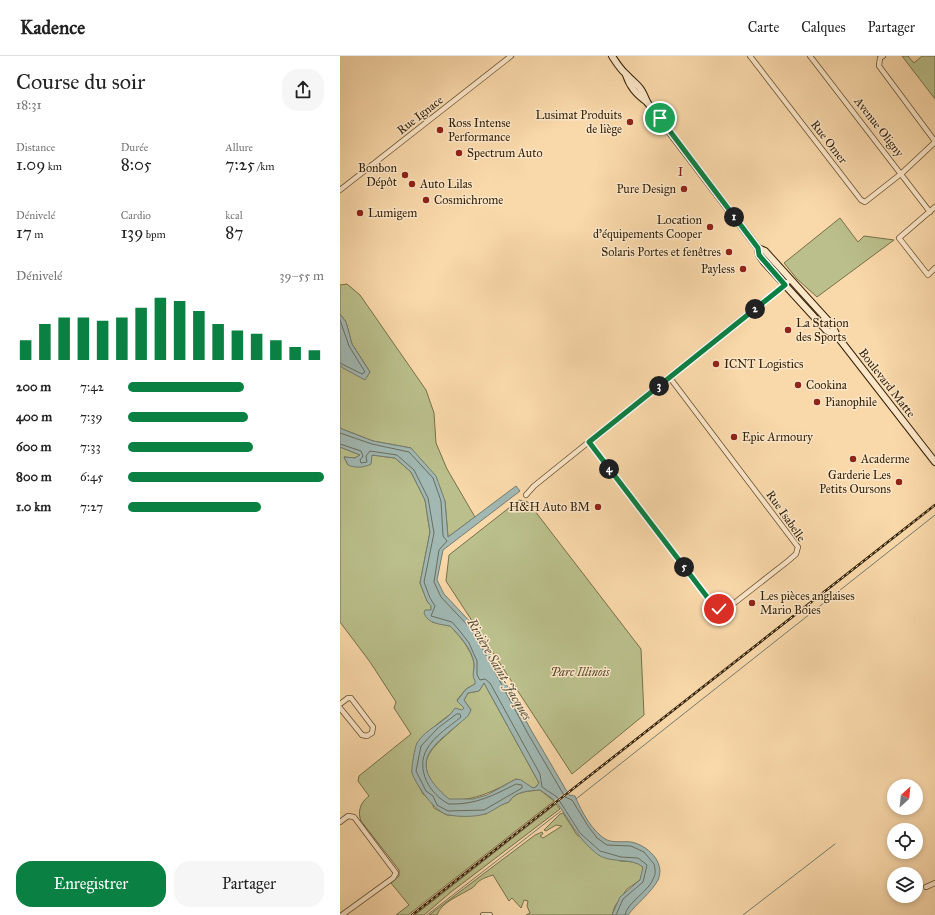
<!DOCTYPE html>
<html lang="fr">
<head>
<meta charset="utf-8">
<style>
	body { margin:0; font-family:"IM FELL Great Primer",serif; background:#f6f6f6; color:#222; height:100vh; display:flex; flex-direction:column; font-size:15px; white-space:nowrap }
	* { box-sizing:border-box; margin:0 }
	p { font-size:13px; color:#767676 }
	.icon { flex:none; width:22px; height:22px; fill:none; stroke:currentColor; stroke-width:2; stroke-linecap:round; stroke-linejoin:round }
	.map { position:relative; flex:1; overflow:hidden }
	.sheet { display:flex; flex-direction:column; background:#fff; width:340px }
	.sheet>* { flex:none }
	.needle { width:26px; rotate:27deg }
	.buttons { position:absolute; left:547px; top:723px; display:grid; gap:8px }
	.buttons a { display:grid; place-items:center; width:36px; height:36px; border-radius:50%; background:#fff; box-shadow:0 2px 6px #0003; font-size:20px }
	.pin { position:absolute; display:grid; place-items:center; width:34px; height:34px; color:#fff; margin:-17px; border:2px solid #fff; border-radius:50%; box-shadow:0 1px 4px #0007 }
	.km { position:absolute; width:20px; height:20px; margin:-10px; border-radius:50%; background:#222; color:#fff; font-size:11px; line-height:20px; text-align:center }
	.round { display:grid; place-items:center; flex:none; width:42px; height:42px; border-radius:16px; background:#f6f6f6 }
	.headline { display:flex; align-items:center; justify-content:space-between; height:68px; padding:0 16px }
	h1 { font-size:22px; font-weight:600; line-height:30px }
	.stats { display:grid; grid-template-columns:repeat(3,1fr); gap:6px; height:68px; padding:4px 16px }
	.stats div { display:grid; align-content:center }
	.stats b { font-size:17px; font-weight:600 }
	.stats small { font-size:11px; font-weight:400 }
	.stats p { font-size:11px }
	.chart { height:112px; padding:8px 16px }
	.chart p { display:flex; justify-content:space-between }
	.chart svg { width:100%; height:72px; margin-top:4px; stroke:#0b8043; stroke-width:6 }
	.button { display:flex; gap:8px; margin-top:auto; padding:8px 16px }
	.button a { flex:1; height:46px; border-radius:16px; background:#0b8043; color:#fff; font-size:16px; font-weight:600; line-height:46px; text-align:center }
	.button a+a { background:#f6f6f6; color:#222 }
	ul { padding:0 16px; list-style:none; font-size:13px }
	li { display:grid; grid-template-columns:64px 48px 1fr; align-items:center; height:30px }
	li i { height:10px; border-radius:5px; background:#0b8043 }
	header { display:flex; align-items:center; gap:24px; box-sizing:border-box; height:56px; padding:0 20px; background:#fff; border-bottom:1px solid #e0e0e0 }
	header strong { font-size:19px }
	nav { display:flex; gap:22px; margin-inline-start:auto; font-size:14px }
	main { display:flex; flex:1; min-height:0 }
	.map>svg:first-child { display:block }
</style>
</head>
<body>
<header>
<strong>Kadence</strong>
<nav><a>Carte</a><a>Calques</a><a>Partager</a></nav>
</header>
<main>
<section class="sheet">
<div class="headline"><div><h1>Course du soir</h1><p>18:31</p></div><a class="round"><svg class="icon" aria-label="share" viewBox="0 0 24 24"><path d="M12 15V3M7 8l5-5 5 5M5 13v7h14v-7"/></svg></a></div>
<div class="stats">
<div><p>Distance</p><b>1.09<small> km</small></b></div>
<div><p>Durée</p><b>8:05</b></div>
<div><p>Allure</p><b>7:25<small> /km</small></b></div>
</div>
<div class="stats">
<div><p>Dénivelé</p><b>17<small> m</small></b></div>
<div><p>Cardio</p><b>139<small> bpm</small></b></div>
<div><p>kcal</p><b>87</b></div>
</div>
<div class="chart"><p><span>Dénivelé</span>39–55 m</p>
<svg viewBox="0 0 160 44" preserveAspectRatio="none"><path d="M5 44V32M15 44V22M25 44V18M35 44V18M45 44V20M55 44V18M65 44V12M75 44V6M85 44V8M95 44V14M105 44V22M115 44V26M125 44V28M135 44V32M145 44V36M155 44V38"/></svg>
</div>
<ul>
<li><b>200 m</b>7:42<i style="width:59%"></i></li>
<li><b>400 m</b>7:39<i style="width:61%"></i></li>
<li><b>600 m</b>7:33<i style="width:64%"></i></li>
<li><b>800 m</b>6:45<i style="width:100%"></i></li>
<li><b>1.0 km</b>7:27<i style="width:68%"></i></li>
</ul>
<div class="button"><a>Enregistrer</a><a>Partager</a></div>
</section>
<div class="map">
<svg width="595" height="859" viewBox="0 0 595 859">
	<rect width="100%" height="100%" fill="#f9d8aa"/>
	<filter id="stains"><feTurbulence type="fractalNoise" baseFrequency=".005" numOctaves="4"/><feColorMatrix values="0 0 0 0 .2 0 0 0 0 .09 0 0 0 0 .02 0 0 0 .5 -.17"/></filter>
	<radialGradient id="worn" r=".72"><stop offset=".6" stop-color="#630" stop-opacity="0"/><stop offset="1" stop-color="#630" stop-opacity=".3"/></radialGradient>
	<g fill="#babf8b" stroke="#77704a">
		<path d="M562 0H568L574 7 582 0H595V43Z"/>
		<path d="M500 162 518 186 524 180 554 184 477 241 457 223 444 207Z"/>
		<path d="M7 228 20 239 86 334 94 357 96 387 107 413 135 461 108 481 105 445 71 392 33 385 2 373 0 371V309L3 312 30 316 12 288 6 266 0 258V229Z"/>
		<path d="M0 391 20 399 15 402 4 401 8 409 32 399 55 402 71 416 85 444 90 476 80 527 87 545 91 550 92 566 110 570C119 579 131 593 134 607 135 614 131 618 136 625L135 628 126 633 117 644 124 652 122 655 113 656 96 669 77 687 72 716 83 738 90 743 94 752 107 759 146 758 155 751 169 746C175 735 189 735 200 734L214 745 68 859H56L69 849 51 827 59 820V814L21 765C17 755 21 746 29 740L18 725 19 720 71 678 54 652 56 646 30 606 0 566Z"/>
		<path d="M179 444 188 446 301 593 304 659 232 718 106 525 109 499Z"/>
		<path d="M144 627 199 727 196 731 193 732 176 723C154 735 135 745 109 744 57 699 106 688 131 654L124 644 128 637 139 635Z"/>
		<path d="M216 748 220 753 111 836 84 859H75Z"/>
		<path d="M223 757 237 779 280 805 297 806 304 812 300 824 287 833 275 850 272 859H186L190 857 187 850 188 845 184 844 181 852 172 842 169 845 153 819C147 821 140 823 136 828 135 829 134 831 132 832 121 839 101 846 97 859H89L195 779 202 776 203 778 200 780 203 782 222 770 216 769 206 775 204 774 220 758Z"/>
	</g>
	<g fill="#a1b8b3" stroke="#757c6f" fill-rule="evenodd">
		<path d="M0 258 6 266 12 288 30 316 25 324 3 312 0 309Z"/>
		<path d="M0 371 2 373 33 385 71 392 96 420 105 445 108 481 176 430 180 435 103 494 97 524 104 538 136 572 191 674 229 739 235 740C241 755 253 777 267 784 274 787 284 785 291 786 307 789 326 806 318 824 311 837 297 847 288 859H272L280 841 300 824 303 811C291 801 270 808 257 798 237 782 231 766 217 747 212 742 206 738 200 734 189 735 175 735 169 746 159 749 152 756 145 758 135 761 119 761 109 759 96 758 76 729 72 717 71 713 75 690 77 687 86 672 107 666 115 652L122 654 124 652 117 645 126 633 135 628V625C131 618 135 614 134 607 132 593 119 579 110 570 100 568 88 568 84 557L85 554H91V550L87 545 80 527 90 476 85 444 71 416 55 402 32 399 31 408C23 412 15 412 8 409L4 401 15 402 20 399 0 391ZM144 627 199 727 196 731 193 732 181 724 176 723 147 739 133 743H109C63 704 95 689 128 660L131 654 124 644 128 637 139 635Z"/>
	</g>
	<path fill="#f9d8aa" d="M227 735 229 738 216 748 214 745Z"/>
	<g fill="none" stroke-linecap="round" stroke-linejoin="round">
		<g stroke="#6a6d5e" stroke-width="1">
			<path d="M0 264 9 290 25 316 22 318 0 307"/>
			<path d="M0 377 32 388 69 396 93 422 101 445 103 480 107 485 99 494 94 526 101 541 133 575 187 676 225 741 232 744 248 770 257 782 267 789 291 790 304 796 314 808C315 812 316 818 314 821 310 835 287 846 285 859"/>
			<path d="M0 388 21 395 23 400 20 404 21 407 27 406 26 400 30 395 57 399 74 414 88 442 94 477 84 526 90 542 95 550 91 560 112 566 119 574 129 587 137 605V619L140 624 145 623 150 627 200 718 202 731 217 741 240 777 260 795 281 801 298 802 307 809 303 826 283 843 276 859"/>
			<path d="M117 658H120L121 661C109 671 94 680 87 693 75 713 90 739 109 748 136 749 154 739 176 728L182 729V732L144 754 108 755 97 749 93 740 86 735 76 715 81 690 98 672Z"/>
		</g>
		<g stroke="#757c6f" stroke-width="1">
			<path d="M236 743 595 459"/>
			<path d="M87 859 221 755"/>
			<path d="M403 859 495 788"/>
		</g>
		<g stroke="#655031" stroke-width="6">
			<g id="minor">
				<path d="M410 0 521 144 525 146 562 117 594 87V84L539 10 540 2 543 0"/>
				<path d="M470 0 590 156"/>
				<path d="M0 134 171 0"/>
				<path d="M595 151 559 182 588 219 595 212"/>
				<path d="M249 386 374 550 379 553 388 552 448 505 456 498 458 491 330 322"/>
				<path d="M186 439 194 430 450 224"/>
				<path d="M0 648 8 642H11L33 671 32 677 27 680 22 679 0 652"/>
				<path d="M0 766 8 760 14 761 56 817 53 822 2 859"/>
				<path d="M586 831 595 827"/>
				<path d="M143 859H150"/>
			</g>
		</g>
		<g stroke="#342209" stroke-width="8">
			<g id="secondary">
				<path d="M272 0C276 6 280 13 286 18 297 30 300 28 307 46"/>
				<path d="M286 19C290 31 296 38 307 46L418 192 419 199 424 206 486 274 497 280"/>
				<path d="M418 192 425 195 492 269 497 280 595 406"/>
			</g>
		</g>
		<use href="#minor" stroke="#fbe6c8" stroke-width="4.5"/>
		<use href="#secondary" stroke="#fbe6c8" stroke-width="6"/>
		<g stroke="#342209" stroke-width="2.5">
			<path id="rail" d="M72 859 595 449"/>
		</g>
		<use href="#rail" stroke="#fbe6c8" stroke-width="1" stroke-dasharray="3" stroke-linecap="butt"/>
	</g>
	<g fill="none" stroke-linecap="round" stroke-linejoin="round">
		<g stroke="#fff" stroke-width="8">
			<path id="route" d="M320 62 418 192 419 199 445 229 249 386 374 550 379 553"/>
		</g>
		<use href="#route" stroke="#0b8043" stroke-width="5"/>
	</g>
	<g fill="#8f2418" stroke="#fbe6c8" stroke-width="1.5">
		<circle cx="290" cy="66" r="4"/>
		<circle cx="100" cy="74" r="4"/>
		<circle cx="119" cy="97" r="4"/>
		<circle cx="65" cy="119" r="4"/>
		<circle cx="72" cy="128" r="4"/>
		<circle cx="344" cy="133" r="4"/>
		<circle cx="86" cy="144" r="4"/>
		<circle cx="20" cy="157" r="4"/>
		<circle cx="370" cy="171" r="4"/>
		<circle cx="389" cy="196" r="4"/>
		<circle cx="403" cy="213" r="4"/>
		<circle cx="448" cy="274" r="4"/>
		<circle cx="376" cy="308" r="4"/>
		<circle cx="458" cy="329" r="4"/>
		<circle cx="477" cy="346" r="4"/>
		<circle cx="394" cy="381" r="4"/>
		<circle cx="513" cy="403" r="4"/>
		<circle cx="559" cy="426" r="4"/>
		<circle cx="258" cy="451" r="4"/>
		<circle cx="412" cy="547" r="4"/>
	</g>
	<g text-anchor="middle" stroke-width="3" stroke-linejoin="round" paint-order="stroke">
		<g font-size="12" fill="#342209" stroke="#fbe6c8">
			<text transform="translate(80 59) rotate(-38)" y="4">Rue Ignace</text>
			<text transform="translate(539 71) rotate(52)" y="4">Avenue Oligny</text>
			<text transform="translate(489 86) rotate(52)" y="4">Rue Omer</text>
			<text transform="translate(547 327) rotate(52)" y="4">Boulevard Matte</text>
			<text transform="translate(446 460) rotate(55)" y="4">Rue Isabelle</text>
		</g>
		<g font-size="12" fill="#342209" stroke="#fbe6c8" text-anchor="start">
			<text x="282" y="63" text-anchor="end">Lusimat Produits<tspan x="282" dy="14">de liège</tspan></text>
			<text x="108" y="71">Ross Intense<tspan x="108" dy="14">Performance</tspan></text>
			<text x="127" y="101">Spectrum Auto</text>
			<text x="57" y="116" text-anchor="end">Bonbon<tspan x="57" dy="14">Dépôt</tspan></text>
			<text x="80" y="132">Auto Lilas</text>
			<text x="336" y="137" text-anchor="end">Pure Design</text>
			<text x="94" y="148">Cosmichrome</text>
			<text x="28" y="161">Lumigem</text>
			<text x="362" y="168" text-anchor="end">Location<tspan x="362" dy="14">d'équipements Cooper</tspan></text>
			<text x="381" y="200" text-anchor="end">Solaris Portes et fenêtres</text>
			<text x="395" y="217" text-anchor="end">Payless</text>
			<text x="456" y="271">La Station<tspan x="456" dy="14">des Sports</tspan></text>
			<text x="384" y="312">ICNT Logistics</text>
			<text x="466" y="333">Cookina</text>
			<text x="485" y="350">Pianophile</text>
			<text x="402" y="385">Epic Armoury</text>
			<text x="521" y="407">Acaderme</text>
			<text x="551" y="423" text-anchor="end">Garderie Les<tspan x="551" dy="14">Petits Oursons</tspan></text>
			<text x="250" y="455" text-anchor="end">H&amp;H Auto BM</text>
			<text x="420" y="544">Les pièces anglaises<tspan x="420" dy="14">Mario Boies</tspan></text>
		</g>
		<g font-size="12" font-style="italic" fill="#56492a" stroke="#fbe6c8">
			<text x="240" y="620">Parc Illinois</text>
		</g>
		<g font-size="13" letter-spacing="1" fill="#7a1f14" stroke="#fbe6c8">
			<text x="341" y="120">I</text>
		</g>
		<g font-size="13" font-style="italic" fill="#554f3c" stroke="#fbe6c8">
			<text transform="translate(160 613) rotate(60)" y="5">Rivière Saint-Jacques</text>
		</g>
	</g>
	<rect width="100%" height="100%" filter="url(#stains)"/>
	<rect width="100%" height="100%" fill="url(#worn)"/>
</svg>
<div class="buttons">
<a><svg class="needle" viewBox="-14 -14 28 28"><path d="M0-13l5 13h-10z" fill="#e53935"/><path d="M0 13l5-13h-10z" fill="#767676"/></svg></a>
<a><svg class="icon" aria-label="locate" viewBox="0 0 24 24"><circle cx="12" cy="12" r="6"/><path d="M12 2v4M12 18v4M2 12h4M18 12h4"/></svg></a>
<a><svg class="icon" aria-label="layers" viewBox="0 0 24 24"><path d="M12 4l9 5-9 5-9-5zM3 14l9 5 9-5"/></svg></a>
</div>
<div class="pin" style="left:320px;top:62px;background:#1e9e55"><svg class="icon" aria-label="arrive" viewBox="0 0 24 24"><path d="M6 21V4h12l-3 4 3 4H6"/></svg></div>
<div class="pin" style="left:379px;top:553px;background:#d93025"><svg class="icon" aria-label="check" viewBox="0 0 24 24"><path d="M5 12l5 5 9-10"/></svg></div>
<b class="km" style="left:394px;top:161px">1</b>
<b class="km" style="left:415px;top:253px">2</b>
<b class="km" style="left:319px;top:330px">3</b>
<b class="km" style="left:269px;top:413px">4</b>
<b class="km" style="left:344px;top:511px">5</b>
</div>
</main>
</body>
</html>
